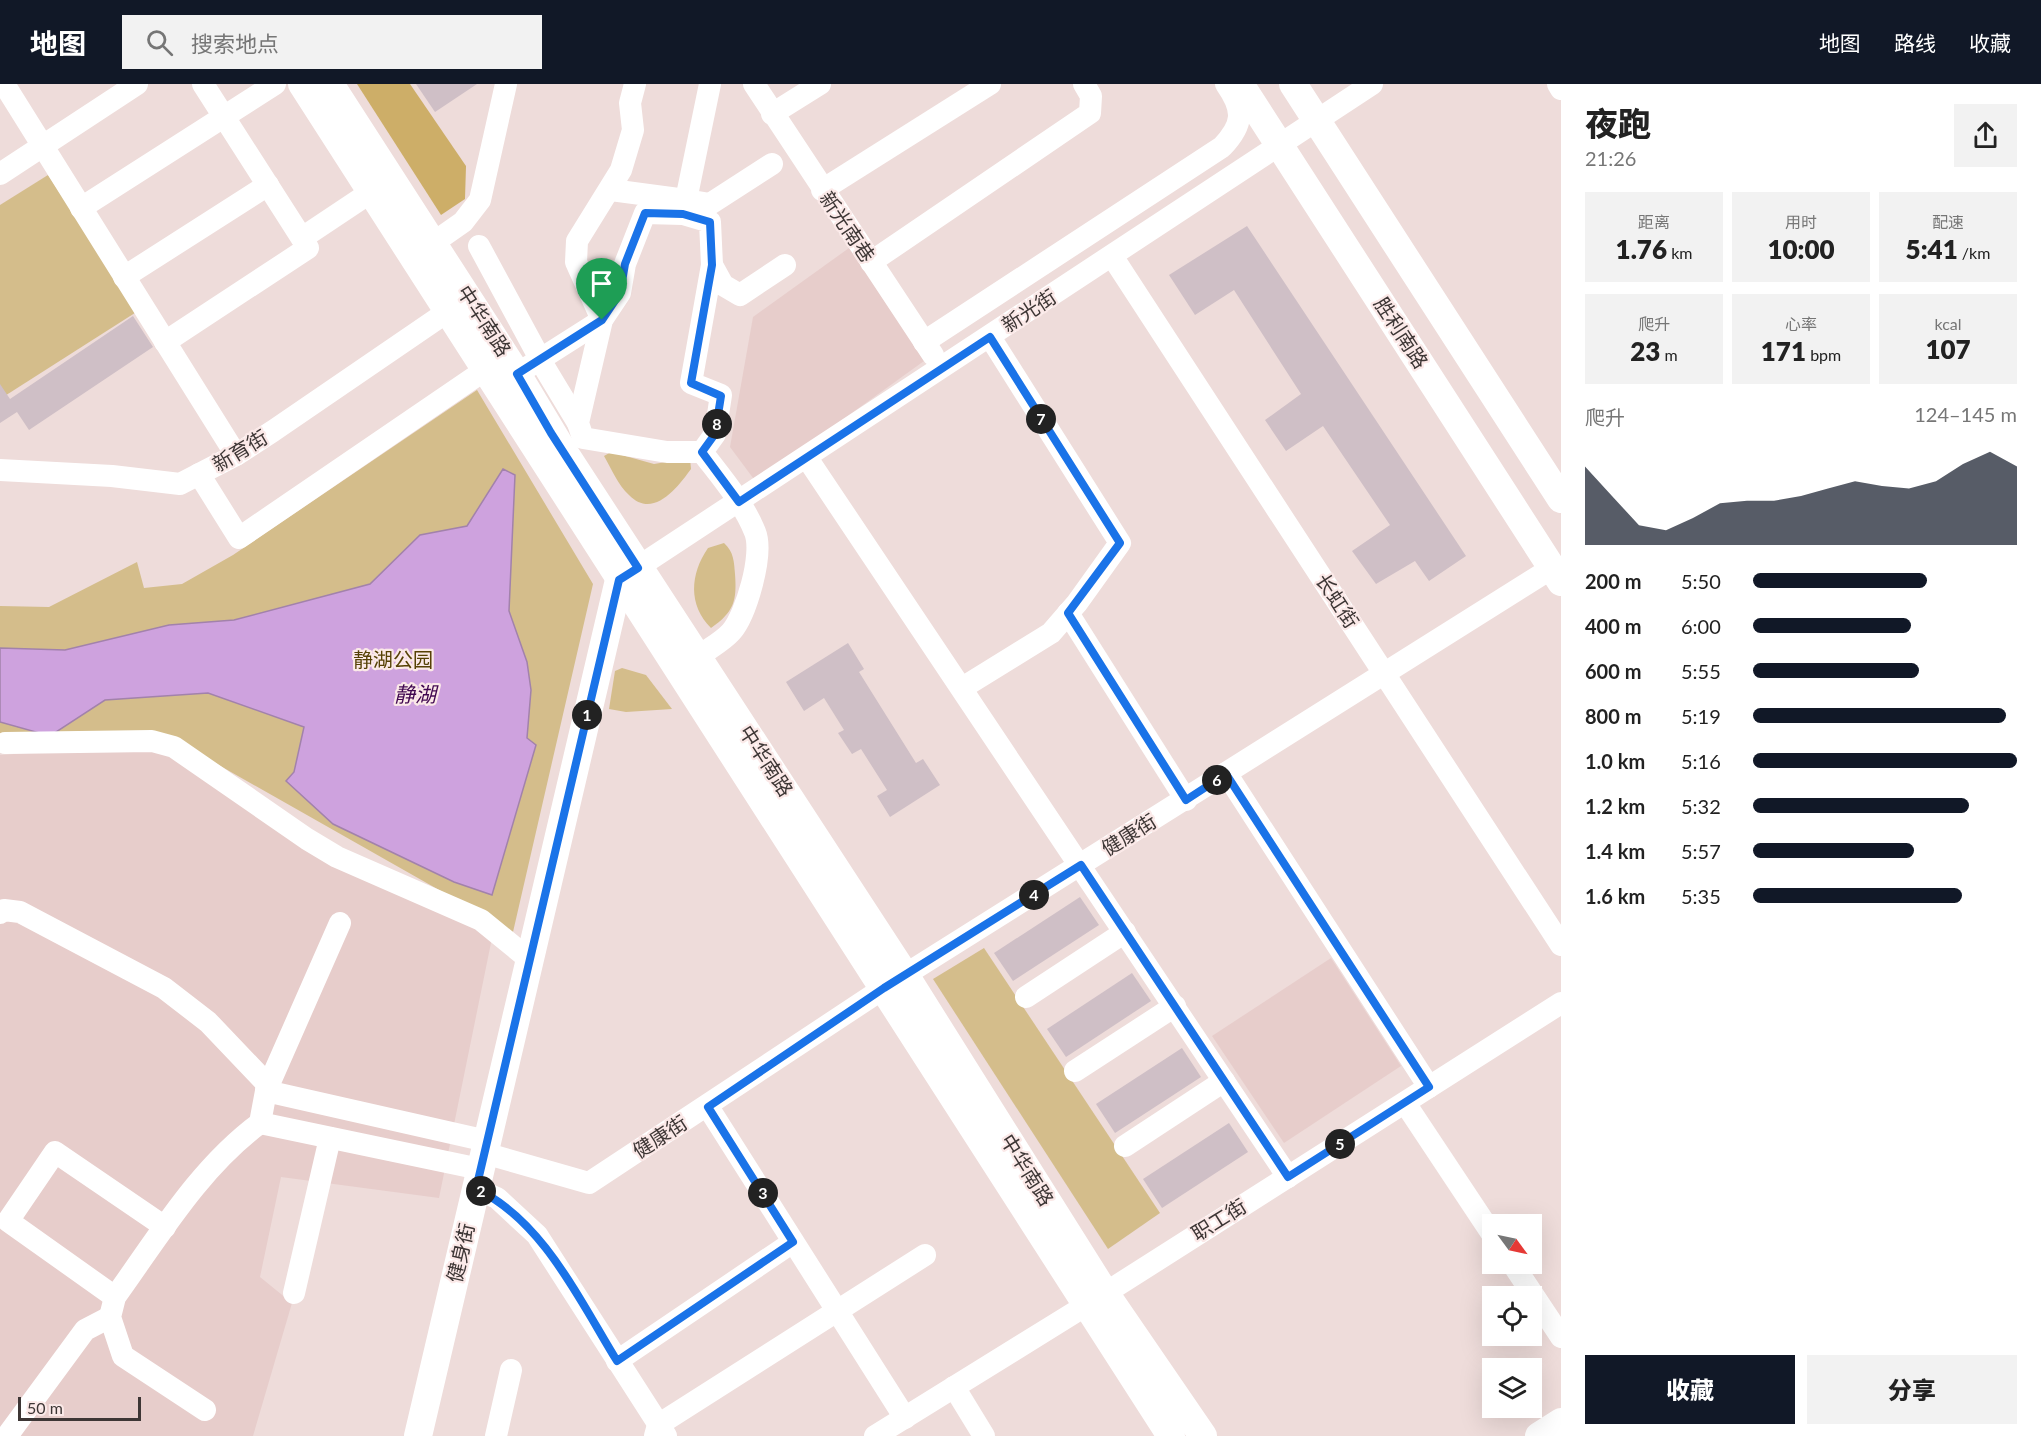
<!DOCTYPE html>
<html lang="zh">
<head>
<meta charset="utf-8">
<style>
	body { margin:0; font-family:Lato,"Noto Sans SC",sans-serif; background:#f2f2f2; color:#222; height:100vh; display:flex; flex-direction:column; font-size:22px; white-space:nowrap }
	* { box-sizing:border-box; margin:0 }
	p { font-size:20px; color:#767676 }
	.icon { flex:none; width:33px; height:33px; fill:none; stroke:currentColor; stroke-width:2; stroke-linecap:round; stroke-linejoin:round }
	.map { position:relative; flex:1; overflow:hidden }
	.panel { display:flex; flex-direction:column; background:#fff; width:480px }
	.panel>* { flex:none }
	.needle { width:39px; rotate:123deg }
	.buttons { position:absolute; left:1482px; top:1130px; display:grid; gap:12px }
	.buttons a { display:grid; place-items:center; width:60px; height:60px; border-radius:0px; background:#fff; box-shadow:0 6px 24px #0002; font-size:30px }
	.scale { position:absolute; left:18px; bottom:15px; width:123px; box-sizing:border-box; padding-left:6px; border:3px solid #3d3635; border-top:0; font-size:16px; line-height:21px; white-space:nowrap; color:#3d3635; -webkit-text-stroke:4px #fbe9e8; paint-order:stroke }
	.pin { position:absolute; display:grid; place-items:center; width:51px; height:51px; color:#fff; margin:-62px -26px; border-radius:50% 50% 50% 0; rotate:-45deg; box-shadow:0 0 6px #0007 }
	.pin .icon { rotate:45deg }
	.km { position:absolute; width:30px; height:30px; margin:-15px; border-radius:50%; background:#222; color:#fff; font-size:16px; line-height:30px; text-align:center }
	.round { display:grid; place-items:center; flex:none; width:63px; height:63px; border-radius:0px; background:#f2f2f2 }
	.headline { display:flex; align-items:center; justify-content:space-between; height:102px; padding:0 24px }
	h1 { font-size:33px; font-weight:800; line-height:45px }
	.figures { display:grid; grid-template-columns:repeat(3,1fr); gap:9px; height:102px; padding:6px 24px }
	.figures div { display:grid; align-content:center; border-radius:0px; background:#f2f2f2; text-align:center }
	.figures b { font-size:26px; font-weight:800 }
	.figures small { font-size:16px; font-weight:400 }
	.figures p { font-size:16px }
	.chart { height:168px; padding:12px 24px }
	.chart p { display:flex; justify-content:space-between }
	.chart svg { width:100%; height:108px; margin-top:6px; fill:#111827; opacity:.7 }
	.action { display:flex; gap:12px; margin-top:auto; padding:12px 24px }
	.action a { flex:1; height:69px; border-radius:0px; background:#111827; color:#fff; font-size:24px; font-weight:800; line-height:69px; text-align:center }
	.action a+a { background:#f2f2f2; color:#222 }
	ul { padding:0 24px; list-style:none; font-size:20px }
	li { display:grid; grid-template-columns:96px 72px 1fr; align-items:center; height:45px }
	li i { height:15px; border-radius:8px; background:#111827 }
	header { display:flex; align-items:center; gap:36px; box-sizing:border-box; height:84px; padding:0 30px; background:#111827; color:#fff }
	header strong { font-size:28px }
	nav { display:flex; gap:33px; margin-inline-start:auto; font-size:21px }
	.search { width:420px; height:54px; background:#f2f2f2; display:flex; align-items:center; gap:15px; box-sizing:border-box; padding:0 21px; border-radius:0px; color:#767676; font-size:22px }
	main { display:flex; flex:1; min-height:0 }
	.map>svg:first-child { display:block }
</style>
</head>
<body>
<header>
<strong>地图</strong>
<div class="search"><svg class="icon" aria-label="search" viewBox="0 0 24 24"><circle cx="10" cy="10" r="6"/><path d="M15 15l6 6"/></svg>搜索地点</div>
<nav><a>地图</a><a>路线</a><a>收藏</a></nav>
</header>
<main>
<div class="map">
<svg width="1561" height="1352" viewBox="0 0 1561 1352">
	<rect width="100%" height="100%" fill="#eedcda"/>
	<g fill="#e7cdcb">
		<path d="M849 164 924 277 756 398 730 363 753 233Z"/>
		<path d="M158 660 492 854 439 1114 281 1093 260 1193 292 1219 253 1352H0V671Z"/>
		<path d="M1331 874 1401 982 1284 1059 1212 952Z"/>
	</g>
	<g fill="#d4bd8b">
		<path d="M48 91 138 227 0 315V121Z"/>
		<path d="M477 306 593 500 513 848 164 650 0 651V522L49 523 137 478 144 504 182 500 233 471Z"/>
		<path d="M611 368 654 380 690 374 691 385C678 403 653 436 629 411 618 401 611 384 604 372Z"/>
		<path d="M724 459C734 468 734 478 735 490 737 517 734 528 711 544 688 521 690 490 708 464Z"/>
		<path d="M622 584 646 591 672 625 626 628 609 625 615 587Z"/>
		<path d="M984 864 1160 1129 1108 1165 933 895Z"/>
	</g>
	<path fill="#cdae68" d="M357 0H410L466 82 465 115 441 131Z"/>
	<path fill="#cea2de" stroke="#a282ab" stroke-width="1.5" d="M503 385 515 391 509 527 527 578 531 606 527 654 536 661 492 811 454 798 333 740 286 697 294 688 304 643 208 609 105 616 50 652 0 638V564L65 566 169 541 234 536 370 500 420 451 467 442Z"/>
	<g fill="#cfbfc6">
		<path d="M416 0H477L435 28Z"/>
		<path d="M1247 142 1466 472 1429 497 1415 477 1376 500 1352 467 1390 441 1323 342 1286 367 1265 336 1301 310 1234 206 1195 231 1169 191Z"/>
		<path d="M133 232 153 263 29 346 17 328 0 339V300L10 315Z"/>
		<path d="M848 559 864 585 859 588 916 679 923 675 940 701 890 733 877 712 887 706 861 665 852 670 838 649 844 646 824 614 804 627 786 598Z"/>
		<path d="M1080 813 1099 841 1013 897 994 869Z"/>
		<path d="M1132 889 1151 917 1066 973 1047 945Z"/>
		<path d="M1182 964 1201 993 1115 1049 1096 1020Z"/>
		<path d="M1229 1039 1248 1068 1162 1124 1143 1095Z"/>
	</g>
	<g fill="none" stroke-linecap="round" stroke-linejoin="round">
		<g stroke="#fff" stroke-width="22">
			<path d="M4 0 236 371"/>
			<path d="M754 0 933 271"/>
			<path d="M1558 0 1561 5"/>
			<path d="M772 30 820 0"/>
			<path d="M0 90 137 0"/>
			<path d="M611 106 686 116 710 0"/>
			<path d="M822 106 990 0"/>
			<path d="M686 116 710 120 772 80"/>
			<path d="M81 124 275 0"/>
			<path d="M302 154 371 108"/>
			<path d="M433 159 463 138 480 116 506 0"/>
			<path d="M479 162 546 286 578 339"/>
			<path d="M1112 172 1561 861"/>
			<path d="M871 178 1090 29 1091 12 1084 0"/>
			<path d="M712 181 723 201 740 211 785 181"/>
			<path d="M124 193 268 101"/>
			<path d="M165 258 308 164 203 0"/>
			<path d="M924 258 1222 63C1244 40 1244 26 1226 0"/>
			<path d="M517 290 602 236 576 178 577 157 621 86 633 46 630 19 635 0"/>
			<path d="M807 374 1288 1093"/>
			<path d="M0 386 112 392 180 400 236 371 273 347 447 228"/>
			<path d="M199 390 239 454 485 286"/>
			<path d="M626 491 1372 0"/>
			<path d="M1068 529 1186 716"/>
			<path d="M698 573C708 565 722 558 731 548 746 531 764 470 755 448 743 418 721 393 702 368H667L583 354 578 339 602 236 620 209 625 180 645 129 683 130 710 138 712 181 691 299 721 311 715 350 702 368"/>
			<path d="M962 604 1051 549 1077 519 1120 459 990 253"/>
			<path d="M5 659 152 657 174 663 307 755 337 773 481 836 530 876"/>
			<path d="M1226 689 1429 1003"/>
			<path d="M0 829 4 826 20 828 164 904 208 938 269 1002"/>
			<path d="M1026 913 1125 848"/>
			<path d="M1075 987 1175 922"/>
			<path d="M266 1007 487 1057"/>
			<path d="M1405 1019 1492 1150"/>
			<path d="M708 1023 905 1334"/>
			<path d="M260 1039 480 1085"/>
			<path d="M1125 1062 1224 997"/>
			<path d="M484 1069 589 1099 884 904 1552 484"/>
			<path d="M476 1105 497 1114 537 1151 666 1352"/>
			<path d="M1512 1179 1561 1253"/>
			<path d="M294 1209 330 1054"/>
			<path d="M115 1213 8 1137 55 1068 165 1143"/>
			<path d="M617 1277 793 1158"/>
			<path d="M954 1303 984 1352"/>
			<path d="M205 1326 123 1272 110 1233 115 1213C159 1152 199 1084 260 1039L266 1007 340 839"/>
			<path d="M7 1352 85 1246 110 1233"/>
			<path d="M496 1352 511 1286"/>
			<path d="M655 1352 658 1341 925 1171"/>
			<path d="M875 1352 1085 1222 1561 919"/>
		</g>
		<g stroke="#fff" stroke-width="28">
			<path d="M302 0 1171 1352"/>
			<path d="M330 0 517 290 562 365 905 891 1105 1209 1203 1352"/>
			<path d="M1240 0 1561 498"/>
			<path d="M1293 0 1561 415"/>
			<path d="M418 1352 619 496"/>
			<path d="M1539 1352 1561 1338"/>
		</g>
	</g>
	<g fill="none" stroke-linecap="round" stroke-linejoin="round">
		<g stroke="#fff" stroke-width="12">
			<path id="route" d="M645 129 683 130 710 138 712 181 691 299 721 312 715 350 702 368 739 418 990 253 1120 459 1068 529 1186 716 1226 690 1429 1003 1288 1093 1081 781 884 904 708 1023 793 1158 617 1277C580 1217 542 1135 476 1105L619 496 638 484 551 349 517 290 602 236 620 209 625 180Z"/>
		</g>
		<use href="#route" stroke="#1a73e8" stroke-width="8"/>
	</g>
	<g text-anchor="middle" stroke-width="4.5" stroke-linejoin="round" paint-order="stroke">
		<g font-size="20" fill="#3d3635" stroke="#fbe9e8">
			<text transform="translate(847 143) rotate(56)" y="7">新光南巷</text>
			<text transform="translate(1029 227) rotate(-33)" y="7">新光街</text>
			<text transform="translate(484 237) rotate(57)" y="7">中华南路</text>
			<text transform="translate(1401 249) rotate(57)" y="7">胜利南路</text>
			<text transform="translate(240 367) rotate(-31)" y="7">新育街</text>
			<text transform="translate(1337 517) rotate(57)" y="7">长虹街</text>
			<text transform="translate(766 677) rotate(57)" y="7">中华南路</text>
			<text transform="translate(1129 751) rotate(-32)" y="7">健康街</text>
			<text transform="translate(660 1053) rotate(-33)" y="7">健康街</text>
			<text transform="translate(1027 1086) rotate(58)" y="7">中华南路</text>
			<text transform="translate(1219 1136) rotate(-32)" y="7">职工街</text>
			<text transform="translate(461 1169) rotate(-77)" y="7">健身街</text>
		</g>
		<g font-size="20" fill="#564106" stroke="#fbe9e8">
			<text x="393" y="583">静湖公园</text>
		</g>
		<g font-size="21" font-style="italic" fill="#400750" stroke="#fbe9e8">
			<text x="415" y="618">静湖</text>
		</g>
	</g>
</svg>
<div class="buttons">
<a><svg class="needle" viewBox="-14 -14 28 28"><path d="M0-13l5 13h-10z" fill="#e53935"/><path d="M0 13l5-13h-10z" fill="#767676"/></svg></a>
<a><svg class="icon" aria-label="locate" viewBox="0 0 24 24"><circle cx="12" cy="12" r="6"/><path d="M12 2v4M12 18v4M2 12h4M18 12h4"/></svg></a>
<a><svg class="icon" aria-label="layers" viewBox="0 0 24 24"><path d="M12 4l9 5-9 5-9-5zM3 14l9 5 9-5"/></svg></a>
</div>
<div class="scale">50 m</div>
<div class="pin" style="left:602px;top:236px;background:#1e9e55"><svg class="icon" aria-label="arrive" viewBox="0 0 24 24"><path d="M6 21V4h12l-3 4 3 4H6"/></svg></div>
<b class="km" style="left:587px;top:631px">1</b>
<b class="km" style="left:481px;top:1107px">2</b>
<b class="km" style="left:763px;top:1109px">3</b>
<b class="km" style="left:1034px;top:811px">4</b>
<b class="km" style="left:1340px;top:1060px">5</b>
<b class="km" style="left:1217px;top:696px">6</b>
<b class="km" style="left:1041px;top:335px">7</b>
<b class="km" style="left:717px;top:340px">8</b>
</div>
<section class="panel">
<div class="headline"><div><h1>夜跑</h1><p>21:26</p></div><a class="round"><svg class="icon" aria-label="share" viewBox="0 0 24 24"><path d="M12 15V3M7 8l5-5 5 5M5 13v7h14v-7"/></svg></a></div>
<div class="figures">
<div><p>距离</p><b>1.76<small> km</small></b></div>
<div><p>用时</p><b>10:00</b></div>
<div><p>配速</p><b>5:41<small> /km</small></b></div>
</div>
<div class="figures">
<div><p>爬升</p><b>23<small> m</small></b></div>
<div><p>心率</p><b>171<small> bpm</small></b></div>
<div><p>kcal</p><b>107</b></div>
</div>
<div class="chart"><p><span>爬升</span>124–145 m</p>
<svg viewBox="0 0 160 44" preserveAspectRatio="none"><path d="M0 44V12L10 24L20 36L30 38L40 33L50 27L60 26L70 26L80 24L90 21L100 18L110 20L120 21L130 18L140 11L150 6L160 12V44z"/></svg>
</div>
<ul>
<li><b>200 m</b>5:50<i style="width:66%"></i></li>
<li><b>400 m</b>6:00<i style="width:60%"></i></li>
<li><b>600 m</b>5:55<i style="width:63%"></i></li>
<li><b>800 m</b>5:19<i style="width:96%"></i></li>
<li><b>1.0 km</b>5:16<i style="width:100%"></i></li>
<li><b>1.2 km</b>5:32<i style="width:82%"></i></li>
<li><b>1.4 km</b>5:57<i style="width:61%"></i></li>
<li><b>1.6 km</b>5:35<i style="width:79%"></i></li>
</ul>
<div class="action"><a>收藏</a><a>分享</a></div>
</section>
</main>
</body>
</html>
